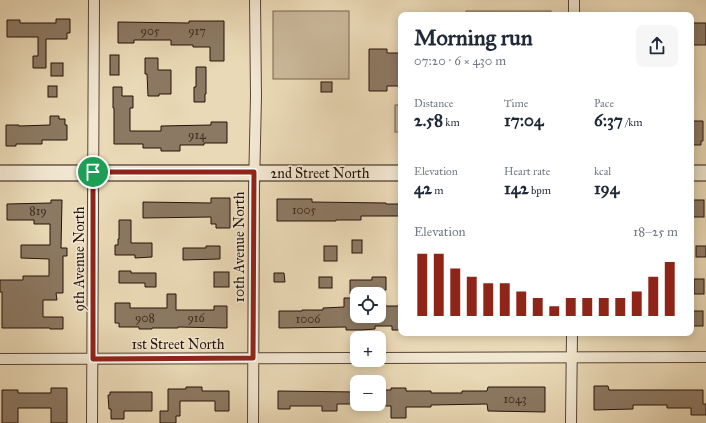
<!DOCTYPE html>
<html lang="en">
<head>
<meta charset="utf-8">
<style>
	body { margin:0; font-family:"IM FELL Great Primer",serif; background:#f6f6f7; color:#1f2937; height:100vh; display:flex; flex-direction:column; font-size:15px; white-space:nowrap }
	* { box-sizing:border-box; margin:0 }
	p { font-size:13px; color:#747a83 }
	.icon { flex:none; width:22px; height:22px; fill:none; stroke:currentColor; stroke-width:2; stroke-linecap:round; stroke-linejoin:round }
	.map { position:relative; flex:1; overflow:hidden }
	.side { position:absolute; left:398px; top:12px; width:296px; height:324px; display:flex; flex-direction:column; background:#fff; border-radius:8px; box-shadow:0 2px 10px #0003 }
	.side>* { flex:none }
	.controls { position:absolute; left:350px; top:287px; display:grid; gap:8px }
	.controls a { display:grid; place-items:center; width:36px; height:36px; border-radius:8px; background:#fff; box-shadow:0 2px 10px #0003; font-size:20px }
	.pin { position:absolute; display:grid; place-items:center; width:34px; height:34px; color:#fff; margin:-17px; border:2px solid #fff; border-radius:50%; box-shadow:0 1px 4px #0007 }
	.round { display:grid; place-items:center; flex:none; width:42px; height:42px; border-radius:8px; background:#f6f6f7 }
	.overview { display:flex; align-items:center; justify-content:space-between; height:68px; padding:0 16px }
	h1 { font-size:22px; font-weight:700; line-height:30px }
	.metrics { display:grid; grid-template-columns:repeat(3,1fr); gap:6px; height:68px; padding:4px 16px }
	.metrics div { display:grid; align-content:center }
	.metrics b { font-size:17px; font-weight:700 }
	.metrics small { font-size:11px; font-weight:400 }
	.metrics p { font-size:11px }
	.chart { height:112px; padding:8px 16px }
	.chart p { display:flex; justify-content:space-between }
	.chart svg { width:100%; height:72px; margin-top:4px; stroke:#8f2418; stroke-width:6 }
	.map>svg:first-child { display:block }
</style>
</head>
<body>
<div class="map">
<svg width="706" height="423" viewBox="0 0 706 423">
	<rect width="100%" height="100%" fill="#ead9b6"/>
	<filter id="stains"><feTurbulence type="fractalNoise" baseFrequency=".005" numOctaves="4"/><feColorMatrix values="0 0 0 0 .2 0 0 0 0 .09 0 0 0 0 .02 0 0 0 .5 -.17"/></filter>
	<radialGradient id="worn" r=".72"><stop offset=".6" stop-color="#630" stop-opacity="0"/><stop offset="1" stop-color="#630" stop-opacity=".3"/></radialGradient>
	<g fill="#c9b799" stroke="#786451">
		<rect x="273" y="11" width="76" height="68"/>
		<rect x="466" y="11" width="85" height="4"/>
		<rect x="395" y="105" width="6" height="27"/>
	</g>
	<g fill="#8c7963" stroke="#271209">
		<path d="M56 19H70V33H67V39H46V68H33V56H38V37H7V20H20V23H56Z"/>
		<path d="M189 21H224V61H210V47H193V45H171V40H134V43H118V22L189 23Z"/>
		<rect x="692" y="23" width="14" height="22"/>
		<path d="M369 49H387V53H401V86H387V91H369Z"/>
		<rect x="110" y="55" width="9" height="20"/>
		<path d="M145 58H158V70H171V94H159V96H148L147 74H145Z"/>
		<rect x="51" y="63" width="12" height="13"/>
		<path d="M196 67H206V94H205V102H194V87H196Z"/>
		<rect x="321" y="82" width="11" height="10"/>
		<rect x="48" y="86" width="9" height="11"/>
		<path d="M113 87H122V96H133V108H130V131H161V126L211 125V122H227V143H204V145H180V151H161V148H143V144H114V108H113Z"/>
		<path d="M50 116H59V119H65V125H67V140H42V144H16V146H6V125H19V126L50 125Z"/>
		<path d="M691 121H703V141H701V145H691Z"/>
		<path d="M211 198H230V228H216V224H211V217L143 218V202L211 203Z"/>
		<path d="M277 199H312V202L386 203V204H401V216H361V220H336V221H277Z"/>
		<path d="M51 200H62L61 248H67V256H63V293H56L57 300H43V317H63V329H50V328H2V292H0V280H23V276H49V259L21 258V245H50V224H34V220H7V204L51 203Z"/>
		<rect x="691" y="200" width="13" height="17"/>
		<path d="M119 220H131V243H152V257L135 258V255H115V245H118V239H119Z"/>
		<rect x="352" y="240" width="10" height="13"/>
		<path d="M206 246H220V259L183 260V248H206Z"/>
		<rect x="324" y="246" width="13" height="15"/>
		<rect x="696" y="246" width="10" height="11"/>
		<path d="M119 271H131V273H156V287H145V283H119Z"/>
		<rect x="214" y="272" width="15" height="15"/>
		<path d="M274 273H284L285 282H274Z"/>
		<rect x="319" y="277" width="13" height="11"/>
		<path d="M372 277H386V290H363V294H350V280H372Z"/>
		<rect x="694" y="279" width="10" height="15"/>
		<path d="M167 294H176V310H214V306H227V328L178 327V328H152V329H139V327H119V323H115V303H130V308H167Z"/>
		<path d="M344 298H357V316H379V306H401V330H392V326H375V329L361 330H346V327L279 328V311H302V310H323V308L344 307Z"/>
		<rect x="691" y="311" width="12" height="15"/>
		<path d="M594 386H608L609 390H703V404H706V415H691V408H667V405H633V409L594 410Z"/>
		<path d="M186 387H202V391H229V411H215V401H180V416H176V423H160V411H168V389H186Z"/>
		<path d="M488 387H545V412L488 411 487 404 431 405V407H406V418H391V406H379V390H391V388H406V391H431V393H462V391H487Z"/>
		<path d="M51 388H67V423H51V408H18V423H2V390H18V393H51Z"/>
		<path d="M278 391 357 392V404H337V411H322V406H290V409H278Z"/>
		<path d="M110 392H152V411H124V419H111V409H109L108 395H110Z"/>
	</g>
	<g fill="none" stroke-linecap="round" stroke-linejoin="round">
		<g stroke="#584434" stroke-width="12">
			<g id="street">
				<path d="M574 0V15"/>
				<path d="M379 358 706 357"/>
				<path d="M0 359 357 358"/>
				<path d="M92 423 94 0"/>
				<path d="M253 423 254 189 256 96 255 0"/>
				<path d="M571 423 572 333"/>
			</g>
		</g>
		<g stroke="#271209" stroke-width="17">
			<g id="secondary">
				<path d="M0 173H401"/>
				<path d="M691 173H706"/>
			</g>
		</g>
		<use href="#street" stroke="#f1e6d0" stroke-width="10"/>
		<use href="#secondary" stroke="#f1e6d0" stroke-width="15"/>
	</g>
	<g fill="none" stroke-linecap="round" stroke-linejoin="round">
		<g stroke="#fff" stroke-width="8">
			<path id="route" d="M93 172H254L253 358 93 359Z"/>
		</g>
		<use href="#route" stroke="#8f2418" stroke-width="5"/>
	</g>
	<g text-anchor="middle" stroke-width="3" stroke-linejoin="round" paint-order="stroke">
		<g font-size="12" fill="#402c20">
			<text x="150" y="35">905</text>
			<text x="197" y="35">917</text>
			<text x="197" y="139">914</text>
			<text x="304" y="214">1005</text>
			<text x="38" y="215">819</text>
			<text x="145" y="322">908</text>
			<text x="196" y="322">916</text>
			<text x="308" y="323">1006</text>
			<text x="515" y="403">1043</text>
		</g>
		<g font-size="14" fill="#271209" stroke="#f1e6d0">
			<text x="320" y="178">2nd Street North</text>
			<text transform="translate(239 247) rotate(-90)" y="5">10th Avenue North</text>
			<text transform="translate(79 259) rotate(-90)" y="5">9th Avenue North</text>
			<text x="178" y="349">1st Street North</text>
		</g>
	</g>
	<rect width="100%" height="100%" filter="url(#stains)"/>
	<rect width="100%" height="100%" fill="url(#worn)"/>
</svg>
<div class="controls">
<a><svg class="icon" aria-label="locate" viewBox="0 0 24 24"><circle cx="12" cy="12" r="6"/><path d="M12 2v4M12 18v4M2 12h4M18 12h4"/></svg></a>
<a>+</a>
<a>−</a>
</div>
<div class="pin" style="left:93px;top:172px;background:#1e9e55"><svg class="icon" aria-label="arrive" viewBox="0 0 24 24"><path d="M6 21V4h12l-3 4 3 4H6"/></svg></div>
<section class="side">
<div class="overview"><div><h1>Morning run</h1><p>07:20 · 6 × 430 m</p></div><a class="round"><svg class="icon" aria-label="share" viewBox="0 0 24 24"><path d="M12 15V3M7 8l5-5 5 5M5 13v7h14v-7"/></svg></a></div>
<div class="metrics">
<div><p>Distance</p><b>2.58<small> km</small></b></div>
<div><p>Time</p><b>17:04</b></div>
<div><p>Pace</p><b>6:37<small> /km</small></b></div>
</div>
<div class="metrics">
<div><p>Elevation</p><b>42<small> m</small></b></div>
<div><p>Heart rate</p><b>142<small> bpm</small></b></div>
<div><p>kcal</p><b>194</b></div>
</div>
<div class="chart"><p><span>Elevation</span>18–25 m</p>
<svg viewBox="0 0 160 44" preserveAspectRatio="none"><path d="M5 44V6M15 44V6M25 44V15M35 44V20M45 44V24M55 44V24M65 44V29M75 44V33M85 44V38M95 44V33M105 44V33M115 44V33M125 44V33M135 44V29M145 44V20M155 44V11"/></svg>
</div>
</section>
</div>
</body>
</html>
